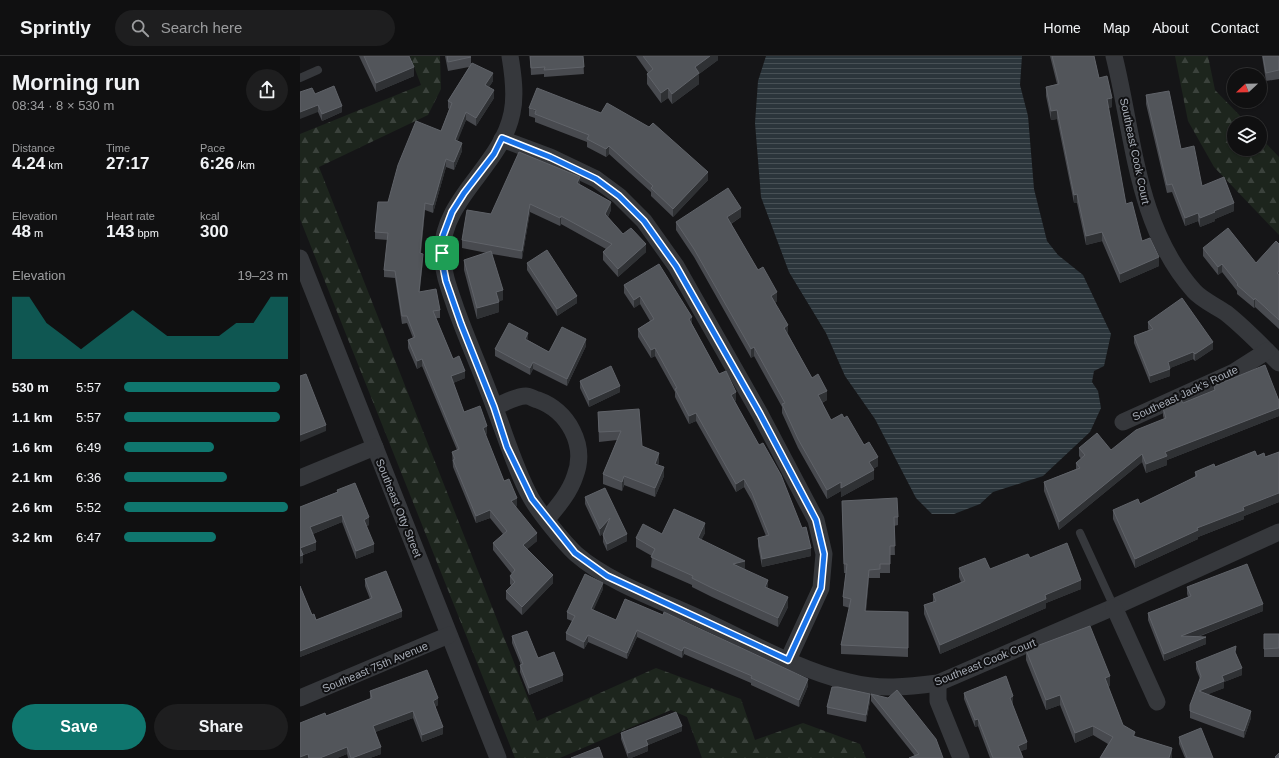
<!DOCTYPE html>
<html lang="en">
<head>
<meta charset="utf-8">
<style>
	body { margin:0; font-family:Arial,sans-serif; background:#1e1e1f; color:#f1f3f6; height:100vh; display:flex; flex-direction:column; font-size:15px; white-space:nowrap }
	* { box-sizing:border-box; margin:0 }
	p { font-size:13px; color:#9c9d9f }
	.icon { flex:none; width:22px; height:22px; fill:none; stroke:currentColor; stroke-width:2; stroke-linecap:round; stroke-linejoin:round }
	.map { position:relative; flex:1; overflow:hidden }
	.sheet { display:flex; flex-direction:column; background:#101011; width:300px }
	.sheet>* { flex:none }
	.needle { width:26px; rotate:248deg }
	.buttons { position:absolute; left:927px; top:12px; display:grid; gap:8px }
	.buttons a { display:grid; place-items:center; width:40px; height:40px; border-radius:50%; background:#101011; box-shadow:0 1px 3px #0004,0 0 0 1px #303031; font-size:20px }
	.pin { position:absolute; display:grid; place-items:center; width:34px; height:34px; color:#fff; margin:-17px; border-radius:8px; box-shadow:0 2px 6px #0006 }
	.round { display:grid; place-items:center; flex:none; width:42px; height:42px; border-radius:21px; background:#1e1e1f }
	.headline { display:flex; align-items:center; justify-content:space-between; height:68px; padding:0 12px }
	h1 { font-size:22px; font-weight:700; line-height:30px }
	.stats { display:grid; grid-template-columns:repeat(3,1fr); gap:6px; height:68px; padding:4px 12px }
	.stats div { display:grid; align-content:center }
	.stats b { font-size:17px; font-weight:700 }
	.stats small { font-size:11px; font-weight:400 }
	.stats p { font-size:11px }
	.chart { height:112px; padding:8px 12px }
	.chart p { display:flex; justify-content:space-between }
	.chart svg { width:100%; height:72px; margin-top:4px; fill:#0f766e; opacity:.7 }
	.action { display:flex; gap:8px; margin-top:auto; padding:8px 12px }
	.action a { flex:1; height:46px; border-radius:24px; background:#0f766e; color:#fff; font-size:16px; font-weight:700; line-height:46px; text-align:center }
	.action a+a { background:#1e1e1f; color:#f1f3f6 }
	ul { padding:0 12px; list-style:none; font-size:13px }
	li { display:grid; grid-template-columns:64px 48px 1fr; align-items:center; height:30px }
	li i { height:10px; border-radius:5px; background:#0f766e }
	header { display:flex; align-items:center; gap:24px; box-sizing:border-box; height:56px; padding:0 20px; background:#101011; border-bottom:1px solid #303031 }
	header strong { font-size:19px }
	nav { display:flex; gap:22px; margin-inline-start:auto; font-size:14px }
	.search { width:280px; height:36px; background:#1e1e1f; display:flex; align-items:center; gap:10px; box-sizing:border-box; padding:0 14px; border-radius:22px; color:#9c9d9f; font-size:15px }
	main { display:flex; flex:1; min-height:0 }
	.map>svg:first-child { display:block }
</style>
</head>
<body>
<header>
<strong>Sprintly</strong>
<div class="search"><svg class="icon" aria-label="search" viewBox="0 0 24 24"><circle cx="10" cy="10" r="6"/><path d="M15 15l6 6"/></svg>Search here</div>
<nav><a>Home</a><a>Map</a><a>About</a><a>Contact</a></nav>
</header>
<main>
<section class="sheet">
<div class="headline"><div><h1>Morning run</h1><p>08:34 · 8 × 530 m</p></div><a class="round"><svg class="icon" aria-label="share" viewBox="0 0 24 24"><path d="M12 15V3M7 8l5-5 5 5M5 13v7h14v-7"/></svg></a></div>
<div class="stats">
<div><p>Distance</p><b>4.24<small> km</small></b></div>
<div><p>Time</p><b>27:17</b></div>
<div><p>Pace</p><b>6:26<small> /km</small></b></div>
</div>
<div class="stats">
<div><p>Elevation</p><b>48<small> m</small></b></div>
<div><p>Heart rate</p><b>143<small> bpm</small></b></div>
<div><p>kcal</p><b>300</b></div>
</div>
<div class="chart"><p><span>Elevation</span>19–23 m</p>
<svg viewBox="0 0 160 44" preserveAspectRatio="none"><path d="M0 44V6L10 6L20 22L30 30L40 38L50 30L60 22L70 14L80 22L90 30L100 30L110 30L120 30L130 22L140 22L150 6L160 6V44z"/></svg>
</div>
<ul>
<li><b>530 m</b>5:57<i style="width:95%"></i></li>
<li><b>1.1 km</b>5:57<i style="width:95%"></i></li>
<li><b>1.6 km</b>6:49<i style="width:55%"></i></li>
<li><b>2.1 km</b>6:36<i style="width:63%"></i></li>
<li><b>2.6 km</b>5:52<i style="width:100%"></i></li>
<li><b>3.2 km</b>6:47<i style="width:56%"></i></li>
</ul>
<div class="action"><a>Save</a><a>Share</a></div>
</section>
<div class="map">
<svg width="979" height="702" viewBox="0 0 979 702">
	<defs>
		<pattern id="forest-firs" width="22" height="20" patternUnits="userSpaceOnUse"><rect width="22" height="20" fill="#1d251d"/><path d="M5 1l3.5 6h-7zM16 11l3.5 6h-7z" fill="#3b423c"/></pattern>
		<pattern id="water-rules" width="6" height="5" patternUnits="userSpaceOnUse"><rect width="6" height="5" fill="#2b353b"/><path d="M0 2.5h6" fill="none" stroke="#475055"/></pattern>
	</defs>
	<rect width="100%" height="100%" fill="#151517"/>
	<g fill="url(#forest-firs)">
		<path d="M110 0H140L141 33 128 59 19 111 237 665 356 612 441 643 455 684 503 667 560 688 566 702H402L387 661 371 654 260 702H215L0 163V78L121 29Z"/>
		<path d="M875 0H908L915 34 947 67H934V93H960V81L979 101V179L914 111 888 65Z"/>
	</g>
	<path fill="url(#water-rules)" d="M466 0H722L720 29 728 60 734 133 747 185 758 199 783 219 811 278 804 310 794 315 792 326 798 335 801 352 790 376 743 420 693 436 680 448 654 458H632L616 442 575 363 545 320 526 277 489 216 461 141 455 67 458 25Z"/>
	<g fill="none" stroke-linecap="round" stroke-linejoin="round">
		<g stroke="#36383c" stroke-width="8">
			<path d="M0 22 18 14"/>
			<path d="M780 477 814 551"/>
		</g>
		<g stroke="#36383c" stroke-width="17">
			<path d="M210 0C213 18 216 39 212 57 201 111 142 141 142 198 143 218 150 235 156 253 168 286 182 317 194 350 206 381 215 413 231 442 239 456 264 487 276 498 309 527 365 546 405 565 452 587 499 614 549 626 579 634 608 631 638 627L814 551 979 476"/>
			<path d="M814 0C834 80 836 170 894 235 902 244 916 250 926 257 945 272 962 290 979 307"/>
			<path d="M202 83 250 101 296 123 319 140 344 165 376 210 460 358 516 464 524 498 521 532 488 604"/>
			<path d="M0 202 198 702"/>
			<path d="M195 351C204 347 216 340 226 340 230 340 234 343 238 344 268 355 287 389 275 420 270 436 258 450 247 463"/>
			<path d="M823 366 934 316 967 295"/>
			<path d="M0 422 75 391"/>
			<path d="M814 551 857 646"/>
			<path d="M638 627V645L661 702"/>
			<path d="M0 642 149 579"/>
		</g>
	</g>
	<g fill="#484a4f">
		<path d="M59 0H109L114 20 76 36Z"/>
		<path d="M145 0H169L171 1V8L193 25 189 31 194 42 176 70 166 64 157 85 162 95 154 114 146 111 133 157 125 154 121 197 123 205 119 236 140 254V262H136L153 303 165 322 153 327 164 356 187 378 185 379 204 425 217 450 215 451 237 485 227 493 253 527 222 559 206 543V535L212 530 210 528V520L212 518 193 494V487L203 478 190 462 176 467 153 411 152 396 157 394 122 310 117 313 108 292V284L113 282 107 267 102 268 95 222 84 221V214L88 184 75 183V176L88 146 141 75 149 53 148 52V45L169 11 148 15Z"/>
		<path d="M230 0H283L284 18 244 21V18L231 19Z"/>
		<path d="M336 0H418V4L399 18V28L372 48 368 42 361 47 347 28V18L348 17Z"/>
		<path d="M750 0H794L799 22 812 51 808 52 826 148 842 185 859 210 820 227 802 185 786 189 777 147H774L757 63 751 64 746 40V31L757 28Z"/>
		<path d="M962 0H979V23L966 25Z"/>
		<path d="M15 38 42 56 22 65 18 56Z"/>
		<path d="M846 39 881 93 902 130 934 155 915 163V165L900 171 898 165 885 170 872 136 867 137 846 48Z"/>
		<path d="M229 52 408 124 373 161 351 140V136L309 98 306 101 287 91V86L235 66V62L229 60Z"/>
		<path d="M280 129 311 154 308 161 323 178 346 196 318 221 303 204V196L306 193 261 168 260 170 230 156 222 203 192 198 203 244 198 245 199 256 177 263 164 214V204L187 197 162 192V184L191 158Z"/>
		<path d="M441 161 431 168 458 214 477 245 475 247 488 278 512 322 527 344 522 347 531 364 544 362 564 389 578 410 573 413 574 423 541 441V435L527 443 498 392 482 357V351L454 300 451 302 394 201 376 174V166Z"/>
		<path d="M979 188V273L955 251 954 252 937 238V235L922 216 918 219 903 200V192L956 207Z"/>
		<path d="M227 207 277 247 257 260 227 214Z"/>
		<path d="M324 229 392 268 419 318 436 344 435 345 511 500 462 511 458 490V482L466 480 452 445 444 431 436 436 396 365 389 368 375 341V336L355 300 351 302 338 281V273L350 265 340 248 334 252 324 237Z"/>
		<path d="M848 266 913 293 895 305 893 303 870 312V320L850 327 834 287V280L849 274 848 273Z"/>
		<path d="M228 284 249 296 286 290 267 330 233 313 230 319 195 300V293Z"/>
		<path d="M280 325 320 336 289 351 280 332Z"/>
		<path d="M914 330 979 345V360L867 404V409L846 417 842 406 759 474 744 435V426L776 413V407L781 403 779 400V392L811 394 864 363 863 360V352L883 347 914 335Z"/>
		<path d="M298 356 342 390 359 406 358 409 364 420 355 441 324 429 322 435 303 428V418L317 384 299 386Z"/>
		<path d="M979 396V446L944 460V463L898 481V483L835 512 813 463V454L840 448 895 421V416L957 400 965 401Z"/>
		<path d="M37 434 69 469 66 470 74 496 56 503 42 466 13 478 16 494 3 499V507L0 451 37 436Z"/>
		<path d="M285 441 327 485 307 495 303 486V479L304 476 300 480 285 448Z"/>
		<path d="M542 445 598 461V469L594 470 595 499H590V517H580V522H569L566 555 608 556V601L541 598V589L550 552 543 550V541L546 517H544Z"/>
		<path d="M405 477 401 484 445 513 468 533 488 551 478 571 412 541 392 531V529L351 511 352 500 336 491V482L362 478Z"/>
		<path d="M730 502 781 533 746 547V552L640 598 624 558V549L633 546V538L661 526 659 521V512L690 513Z"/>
		<path d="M65 523 102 561 0 601V530L12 559 16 564 70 543 65 530Z"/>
		<path d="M887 531 963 555 898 581 906 588 864 605 848 564V557L888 541 887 538Z"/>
		<path d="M303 533 293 554 316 564 508 630 499 651 451 629V627L384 598 382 602 337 581 327 603 288 586 284 593 266 584V577L272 565 267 563V556Z"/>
		<rect x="964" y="578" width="15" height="23"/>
		<path d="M212 580 238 602 263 625 229 639 220 616V609H221L212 587Z"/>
		<path d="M726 594 810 630H808L823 669 835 681 872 692V702H800L808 688 793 679 775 687 760 649 746 654 726 604Z"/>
		<path d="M936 598 942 619 924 626V632L908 638 951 662 944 682 890 662V649L900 623 896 613V606Z"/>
		<path d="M70 635 138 649 135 651 143 678 122 686 113 662 75 676 81 698 70 702H48L47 698 37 702H0L26 660 70 643Z"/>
		<path d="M664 637 713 647 712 648 727 693 721 695 723 702H690L678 670 675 671 664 643Z"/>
		<path d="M571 638 643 702 615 700 571 645Z"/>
		<path d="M570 645 566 666 527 658V651Z"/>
		<path d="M382 675 348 689V695L331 702H328L321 683V677Z"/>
		<path d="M879 681 913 702H885L879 688Z"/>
	</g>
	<g fill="#2f3134">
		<path d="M410 0H418V4L399 18V28L372 48V38L395 11Z"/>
		<path d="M114 11V20L76 36V27Z"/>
		<path d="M193 17V25L185 37V29Z"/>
		<path d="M368 32V42L361 47V37Z"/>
		<path d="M194 34V42L176 70V62Z"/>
		<path d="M812 42V51L807 52V43Z"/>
		<path d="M18 49V56L0 63V56Z"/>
		<path d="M42 50V56L22 65V58Z"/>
		<path d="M757 54V63L751 64V55Z"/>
		<path d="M166 56V64L155 92V84Z"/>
		<path d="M162 87V95L154 114V106Z"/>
		<path d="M309 90V98L306 101V93Z"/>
		<path d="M146 103V111L133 157V149Z"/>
		<path d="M408 116V124L373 161V153Z"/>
		<path d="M280 121V129L277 127Z"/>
		<path d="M777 138V147H774V139Z"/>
		<path d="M311 146V154L305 166V158Z"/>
		<path d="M125 147V154L120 205V197Z"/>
		<path d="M934 147V155L915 163V165L900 171V162L914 155Z"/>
		<path d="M230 148V156L222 203V195Z"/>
		<path d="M441 152V161L427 170V161Z"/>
		<path d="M898 157V165L885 170V162Z"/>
		<path d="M261 160V168L260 170V162Z"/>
		<path d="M802 176V185L786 189V180Z"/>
		<path d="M346 188V196L318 221V213Z"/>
		<path d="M123 198V205L119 244V236Z"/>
		<path d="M859 201V210L820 227V218Z"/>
		<path d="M922 208V216L918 219V211Z"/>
		<path d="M203 234V244L196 246V236Z"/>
		<path d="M477 236V245L471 249V240Z"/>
		<path d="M277 240V247L257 260V253Z"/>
		<path d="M340 240V248L334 252V244Z"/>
		<path d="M955 242V251L954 252V244Z"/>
		<path d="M199 246V256L177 263V252Z"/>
		<path d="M392 261V269L389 263Z"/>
		<path d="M488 269V278L484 281V272Z"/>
		<path d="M228 277V284L225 283Z"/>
		<path d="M286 283V290L267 330V323Z"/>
		<path d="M913 286V293L895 305V298Z"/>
		<path d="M454 291V300L451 302V293Z"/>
		<path d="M355 292V300L351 302V294Z"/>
		<path d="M893 296V303L868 313V306Z"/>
		<path d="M122 303V310L117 313V305Z"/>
		<path d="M233 306V313L230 319V312Z"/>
		<path d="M870 313V320L850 327V320Z"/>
		<path d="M165 315V322L151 328V320Z"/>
		<path d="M320 330V336L289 351V344Z"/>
		<path d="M527 335V344L518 348V339Z"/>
		<path d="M436 336V344L431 347V339Z"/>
		<path d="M979 352V360L867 404V409L846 417V408L865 396Z"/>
		<path d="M396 357V365L389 368V360Z"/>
		<path d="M26 369V375L0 386V379Z"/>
		<path d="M187 370V378L183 380V372Z"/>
		<path d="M359 397V406L355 417V408Z"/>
		<path d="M842 398V406L759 474V466Z"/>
		<path d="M578 401V410L569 415V406Z"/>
		<path d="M364 411V420L355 441V432Z"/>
		<path d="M574 414V423L541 441V432Z"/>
		<path d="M324 420V429L322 435V426Z"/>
		<path d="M444 423V431L436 436V428Z"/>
		<path d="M541 426V435L527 443V434Z"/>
		<path d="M979 434V446L944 460V463L898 481V483L835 512V503L897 472Z"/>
		<path d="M217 442V450L211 453V445Z"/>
		<path d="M190 454V462L176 467V460Z"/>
		<path d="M42 459V466L10 479V471Z"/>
		<path d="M69 461V469L64 472V464Z"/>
		<path d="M310 462V469L300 480V473Z"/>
		<path d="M405 467V477L398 491V482Z"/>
		<path d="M237 477V485L223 497V489Z"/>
		<path d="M327 478V485L307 495V488Z"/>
		<path d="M16 486V494L0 500V492Z"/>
		<path d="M74 488V496L56 503V495Z"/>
		<path d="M511 492V500L462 511V503Z"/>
		<path d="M3 499V507L0 508V500Z"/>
		<path d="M445 505V514L433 508Z"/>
		<path d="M569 514V522L565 564V555Z"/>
		<path d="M253 519V527L222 559V551Z"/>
		<path d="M468 524V533L465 531Z"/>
		<path d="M781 524V533L746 547V552L640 598V589L745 539Z"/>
		<path d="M303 527V533L291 560V553Z"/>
		<path d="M488 541V551L478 571V562Z"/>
		<path d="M963 548V555L881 587V580Z"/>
		<path d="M102 555V561L0 601V595Z"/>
		<path d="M337 574V581L327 603V597Z"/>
		<path d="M288 579V586L284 593V586Z"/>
		<path d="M906 581V588L864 605V598Z"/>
		<path d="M384 591V598L382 602V595Z"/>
		<path d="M942 612V619L924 626V632L899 642V635L922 620Z"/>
		<path d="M263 619V625L229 639V632Z"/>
		<path d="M810 620V630L805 632V622Z"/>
		<path d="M508 623V630L499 651V644Z"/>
		<path d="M570 638V645L566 666V659Z"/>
		<path d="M760 639V649L746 654V644Z"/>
		<path d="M713 640V647L710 648V642Z"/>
		<path d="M138 642V649L133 652V645Z"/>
		<path d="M113 655V662L73 677V670Z"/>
		<path d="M951 655V662L944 682V675Z"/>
		<path d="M678 663V670L675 671V664Z"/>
		<path d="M382 670V675L346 690V684Z"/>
		<path d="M793 670V679L775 687V677Z"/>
		<path d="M143 671V678L122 686V679Z"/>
		<path d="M835 676V686L833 680Z"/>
		<path d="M727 686V693L718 696V690Z"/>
		<path d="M348 689V695L331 702H328V697Z"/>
		<path d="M47 691V698L37 702H20Z"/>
		<path d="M81 691V698L70 702H52Z"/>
		<path d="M872 692V702H869Z"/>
		<path d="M8 698V702H0V701Z"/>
	</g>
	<g fill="#52555a" stroke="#606369">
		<path d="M64 0H109L114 11 76 27Z"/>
		<path d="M147 0H169L171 1 148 6Z"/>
		<path d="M230 0H283L284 11 244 14 245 11 231 12Z"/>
		<path d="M343 0H410L395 11 399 17 372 38 368 32 361 37 347 18 353 13Z"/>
		<path d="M752 0H794L799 22 807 20 812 42 807 43 826 148 832 146 842 185 850 182 859 201 820 218 802 176 786 180 777 138 774 139 757 54 751 55 746 31 759 28Z"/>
		<path d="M963 0H979V14L966 17Z"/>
		<path d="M172 7 193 17 185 29 194 34 176 62 166 56 155 84 162 87 154 106 146 103 133 149 125 147 120 197 123 198 119 236 136 233 140 254 133 255 153 303 159 300 165 315 151 320 164 356 180 350 187 370 183 372 204 425 209 423 217 442 211 445 237 477 223 489 253 519 222 551 206 535 215 526 210 520 215 514 193 487 207 475 190 454 176 460 153 404 155 403 152 396 159 393 122 303 117 305 108 284 115 281 107 260H102L95 215 84 214 88 177 75 176 78 146H88L98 109 116 65 141 75 152 47 148 45Z"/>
		<path d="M34 30 42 50 22 58 18 49 0 56V36L12 32 15 38Z"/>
		<path d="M237 32 301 57 307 47 349 71 353 67 408 116 373 153 351 132 353 130 309 90 306 93 287 83 289 79 235 58 236 54 229 52Z"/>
		<path d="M869 35 881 93 894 90 902 130 924 121 934 147 914 155 915 156 900 162 898 157 885 162 872 128 867 129 846 39Z"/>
		<path d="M219 96 280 121 277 127 311 146 305 158 323 178 331 172 346 188 318 213 303 196 312 188 261 160 260 162 230 148 222 195 162 184 167 154 191 158Z"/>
		<path d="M428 132 441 152 427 161 458 214 463 211 477 236 471 240 488 269 484 272 512 322 518 318 527 335 518 339 531 364 542 358 544 362 547 360 564 389 569 386 578 401 569 406 574 414 541 432V426L527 434 498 383 482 348 485 347 454 291 451 293 394 193 376 166Z"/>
		<path d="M928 172 956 207 976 185 979 188V215L977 217 979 219V264L955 242 954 244 937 229 938 228 922 208 918 211 903 192Z"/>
		<path d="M247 194 277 240 257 253 227 207Z"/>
		<path d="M191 195 203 234 196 236 199 246 177 252 164 204Z"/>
		<path d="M359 208 392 261 389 263 419 318 426 315 436 336 431 339 459 389 463 387 481 419 502 472 506 471 511 492 462 503 458 482 469 479 452 437 444 423 436 428 396 357 389 360 375 333 377 332 355 292 351 294 338 273 354 263 340 240 334 244 324 229Z"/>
		<path d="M882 242 913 286 895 298 893 296 868 306 870 313 850 320 834 280 853 273 848 266Z"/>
		<path d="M209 267 228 277 225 283 249 296 262 271 286 283 267 323 233 306 230 312 195 293Z"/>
		<path d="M965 309 979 345V352L865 396 867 400 846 408 842 398 759 466 744 426 780 412 776 407 785 399 779 392 797 377 811 394 836 374 866 362 863 352 881 344 883 347 915 334 914 330Z"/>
		<path d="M311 310 320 330 289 344 280 325Z"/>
		<path d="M6 318 26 369 0 379V320Z"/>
		<path d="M339 353 342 390 359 397 355 408 364 411 355 432 324 420 322 426 303 418 321 375 299 376 298 356Z"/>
		<path d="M955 395 957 400 964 397 965 401 979 396V437L943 451 944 454 897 472 898 474 835 503 813 454 838 443 840 448 897 420 895 416 914 408 915 411Z"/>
		<path d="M55 427 69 461 64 464 74 488 56 495 42 459 10 471 16 486 0 492 3 499 0 500V451L38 436 37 434Z"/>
		<path d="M305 432 327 478 307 488 303 479 310 462 300 473 285 441Z"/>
		<path d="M597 442 598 461H594L595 490H590V508H580V513L569 514 565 555 608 556V592L541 589 551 543 543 541 547 508H544L542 445Z"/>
		<path d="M374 453 405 467 398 482 445 505 433 508 468 524 465 531 488 541 478 562 412 532 392 522 393 520 351 501 355 493 336 482 343 468 362 478Z"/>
		<path d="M767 487 781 524 745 539 746 543 640 589 624 549 636 545 633 538 665 525 659 512 685 502 690 513 728 498 730 502Z"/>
		<path d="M947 508 963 548 881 580 906 581 864 598 848 557 891 540 887 531Z"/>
		<path d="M86 515 102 555 0 595V530L12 559 14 558 16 564 72 542 65 523Z"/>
		<path d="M285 518 303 527 291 553 316 564 325 543 363 559 364 556 508 623 499 644 451 622 452 620 384 591 382 595 337 574 327 597 288 579 284 586 266 577 275 560 267 556Z"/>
		<path d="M790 570 810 620 805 622 823 669 835 676 833 680 872 692 869 702H800L813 681 793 670 775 677 760 639 746 644 726 594Z"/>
		<path d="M227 575 238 602 254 596 263 619 229 632 220 609 223 608 212 580Z"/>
		<path d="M964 578H979V592L964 593Z"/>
		<path d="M936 590 935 596 942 612 922 620 924 625 899 635 951 655 944 675 890 655V649L901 620 896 606Z"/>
		<path d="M127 614 138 642 133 645 143 671 122 679 113 655 73 670 81 691 52 702H51L47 691 20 702H9L8 698 0 701V667L25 657 26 660 72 642 70 635Z"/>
		<path d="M706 620 713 640 710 642 727 686 718 690 723 702H693L678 663 675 664 664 637Z"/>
		<path d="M532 631H538L570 638 566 659 527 651Z"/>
		<path d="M597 634 636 683 643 702H609L619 698 571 638 588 642Z"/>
		<path d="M376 656 382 670 346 684 348 689 328 697 321 677Z"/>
		<path d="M901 672 913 702H887L879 681Z"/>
		<path d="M299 691 303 702H271Z"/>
		<path d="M979 697V702H976L975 701Z"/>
	</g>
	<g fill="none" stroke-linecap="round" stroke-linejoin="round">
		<g stroke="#fff" stroke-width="8">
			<path id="route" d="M202 82 250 101 296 123 319 140 344 165 376 210 460 358 516 464 524 498 521 532 488 604 307 520 275 497 232 443 207 391 194 351 161 268 146 225 143 210V180L152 156 164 137 194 98Z"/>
		</g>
		<use href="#route" stroke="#1a73e8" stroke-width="5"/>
	</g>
	<g text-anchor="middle" stroke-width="4" stroke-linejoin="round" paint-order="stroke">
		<g font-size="11" fill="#a7adb7" stroke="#101012">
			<text transform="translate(835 95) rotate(78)" y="4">Southeast Cook Court</text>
			<text transform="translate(885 337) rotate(-25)" y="4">Southeast Jack's Route</text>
			<text transform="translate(99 452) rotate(68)" y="4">Southeast Otty Street</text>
			<text transform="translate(685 606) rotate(-22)" y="4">Southeast Cook Court</text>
			<text transform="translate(75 611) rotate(-23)" y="4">Southeast 75th Avenue</text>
		</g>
	</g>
</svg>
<div class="buttons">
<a><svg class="needle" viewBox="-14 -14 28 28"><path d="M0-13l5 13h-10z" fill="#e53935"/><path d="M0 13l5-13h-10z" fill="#9c9d9f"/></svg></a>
<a><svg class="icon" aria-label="layers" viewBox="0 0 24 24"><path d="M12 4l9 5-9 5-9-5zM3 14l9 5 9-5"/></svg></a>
</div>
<div class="pin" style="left:142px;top:197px;background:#1e9e55"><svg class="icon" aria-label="arrive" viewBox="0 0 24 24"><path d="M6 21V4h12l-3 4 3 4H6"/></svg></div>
</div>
</main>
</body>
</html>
